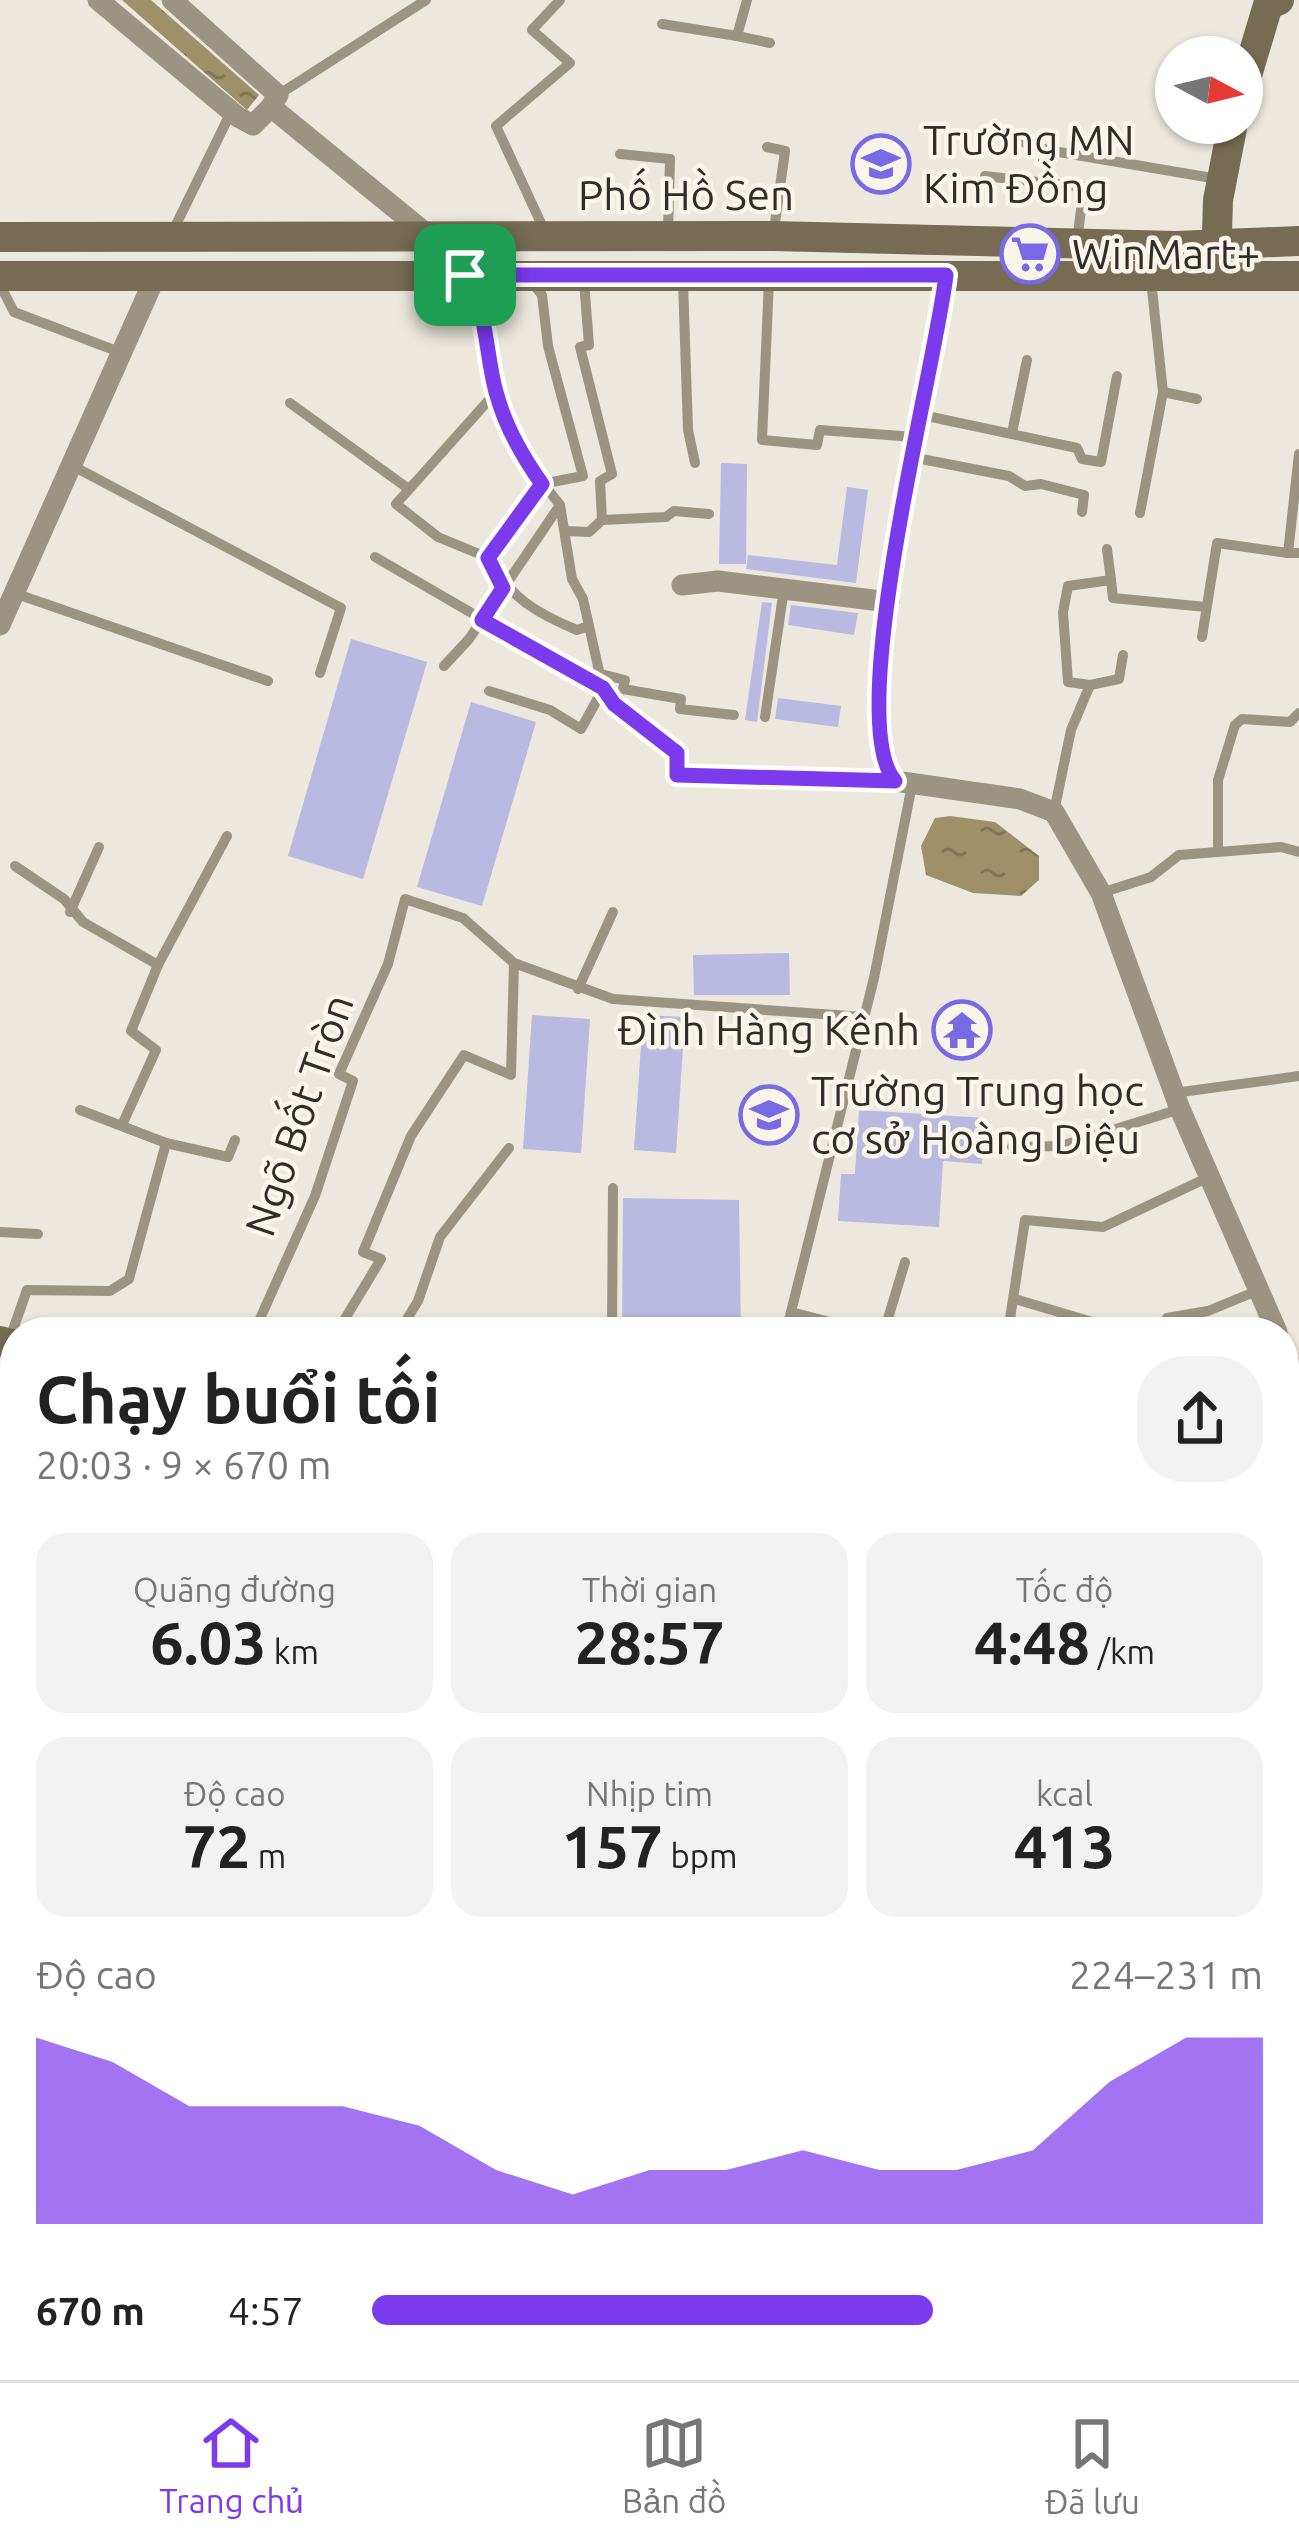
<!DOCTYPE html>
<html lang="vi">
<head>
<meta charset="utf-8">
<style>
	body { margin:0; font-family:Ubuntu,sans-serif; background:#f2f2f2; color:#222; height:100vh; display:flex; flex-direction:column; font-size:45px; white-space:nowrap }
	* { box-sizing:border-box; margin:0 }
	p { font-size:39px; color:#767676 }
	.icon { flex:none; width:66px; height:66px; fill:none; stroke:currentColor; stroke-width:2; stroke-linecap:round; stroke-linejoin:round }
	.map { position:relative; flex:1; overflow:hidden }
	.sheet { position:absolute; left:0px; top:1317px; width:1299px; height:1065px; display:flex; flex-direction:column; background:#fff; border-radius:48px 48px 0 0; box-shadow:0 3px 9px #0004 }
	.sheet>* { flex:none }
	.needle { width:78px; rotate:97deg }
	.fabs { position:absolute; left:1155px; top:36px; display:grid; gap:24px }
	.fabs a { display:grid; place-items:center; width:108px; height:108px; border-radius:50%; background:#fff; box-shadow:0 3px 9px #0004; font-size:60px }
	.pin { position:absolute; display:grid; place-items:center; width:102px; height:102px; color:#fff; margin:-51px; border-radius:24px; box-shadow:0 6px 18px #0006 }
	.round { display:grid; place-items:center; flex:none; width:126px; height:126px; border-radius:48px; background:#f2f2f2 }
	.head { display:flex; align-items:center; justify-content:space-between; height:204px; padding:0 36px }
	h1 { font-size:66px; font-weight:700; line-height:90px }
	.stats { display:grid; grid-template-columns:repeat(3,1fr); gap:18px; height:204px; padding:12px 36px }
	.stats div { display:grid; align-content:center; border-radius:30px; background:#f2f2f2; text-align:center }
	.stats b { font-size:60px; font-weight:700 }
	.stats small { font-size:33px; font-weight:400 }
	.stats p { font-size:33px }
	.chart { height:336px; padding:24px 36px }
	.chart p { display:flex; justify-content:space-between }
	.chart svg { width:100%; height:216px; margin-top:12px; fill:#7c3aed; opacity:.7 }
	ul { padding:0 36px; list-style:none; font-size:39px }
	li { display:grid; grid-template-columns:192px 144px 1fr; align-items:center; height:90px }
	li i { height:30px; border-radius:15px; background:#7c3aed }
	.dock { display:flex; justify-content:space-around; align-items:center; height:168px; border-top:3px solid #e0e0e0; background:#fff; font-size:33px; color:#767676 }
	.dock a { display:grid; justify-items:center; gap:6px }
	.dock .active { color:#7c3aed }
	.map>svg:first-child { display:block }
</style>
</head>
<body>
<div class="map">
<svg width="1299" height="2380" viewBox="0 0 1299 2380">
	<defs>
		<pattern id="water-ripples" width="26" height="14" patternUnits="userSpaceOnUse" patternTransform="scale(3)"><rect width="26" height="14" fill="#9f9069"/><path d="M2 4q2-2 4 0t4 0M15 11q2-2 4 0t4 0" fill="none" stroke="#827656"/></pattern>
	</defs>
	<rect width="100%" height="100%" fill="#ece8dd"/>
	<g fill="url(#water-ripples)">
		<path d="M122 0H151L259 95 247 110Z"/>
		<path d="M950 816 995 822 1039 856V880L1021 896 973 893 926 875 921 846 935 818Z"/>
	</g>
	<g fill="#b9b9e1">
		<path d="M721 463 747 464 746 564H719Z"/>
		<path d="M847 487 868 490 856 583 746 569 748 555 837 565Z"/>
		<path d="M762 602 772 603 757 722 745 720Z"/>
		<path d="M791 605 858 613 854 635 788 625Z"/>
		<path d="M351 639 427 662 363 879 288 856Z"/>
		<path d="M778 698 841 706 838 727 775 719Z"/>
		<path d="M471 702 536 722 482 906 417 887Z"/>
		<path d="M789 953 790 995H694L693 955Z"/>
		<path d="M532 1015 590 1019 581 1153 523 1149Z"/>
		<path d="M643 1015 685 1017 676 1153 634 1150Z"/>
		<path d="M859 1110 985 1118 982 1164 943 1161 939 1227 838 1221 841 1174H855Z"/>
		<path d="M623 1198 739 1200 741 1332H622Z"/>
	</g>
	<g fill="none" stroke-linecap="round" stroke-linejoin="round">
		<g stroke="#9b9483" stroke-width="10">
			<path d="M747 0 737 36 770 43"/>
			<path d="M662 24 737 36"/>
			<path d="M278 95 426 0"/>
			<path d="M995 133 1047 150 1218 179"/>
			<path d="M767 147 785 151 774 230"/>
			<path d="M620 154 670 159 668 233"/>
			<path d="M985 176 1084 187 1077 241"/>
			<path d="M172 233 231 112"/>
			<path d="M546 234 496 126 570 63 532 30 560 0"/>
			<path d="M769 280 762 440 817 445 820 430 915 437"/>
			<path d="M584 281 589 345 580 347 612 474 600 481 602 520"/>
			<path d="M470 282 478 294 503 412 521 455 560 505 572 579 583 599 603 689 614 704 677 753V774L895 781"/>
			<path d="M683 282 688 430 695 463"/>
			<path d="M0 285 14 312 122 353"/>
			<path d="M496 392 396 504 438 537 489 558C508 597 538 614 577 630L589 626"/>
			<path d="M1163 392 1197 399"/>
			<path d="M290 403 406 487"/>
			<path d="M922 415 1077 448 1082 459 1101 462 1117 376"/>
			<path d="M1012 433 1027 360"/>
			<path d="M1299 454 1288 553H1299"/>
			<path d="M911 457 1009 476 1025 486 1041 484 1084 495 1082 512"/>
			<path d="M73 466 341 608 320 673"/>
			<path d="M1140 513 1163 392 1151 280"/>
			<path d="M565 531 589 532 602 520 666 517 674 511 709 514"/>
			<path d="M1107 549 1111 580 1068 586 1063 612 1068 682 1090 685 1119 679 1123 655"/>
			<path d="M375 557 603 689 581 729 550 710 489 691"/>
			<path d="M489 558 542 484 583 476 548 346 542 295 530 280"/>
			<path d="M1111 580 1113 598 1206 607"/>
			<path d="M14 593 268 681"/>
			<path d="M1202 637 1217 543 1288 553"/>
			<path d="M444 666 469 639 560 505"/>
			<path d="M597 673 625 680 623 689 681 699 680 709 734 715"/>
			<path d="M765 717 784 589"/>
			<path d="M1054 812 1071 730 1090 685"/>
			<path d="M1218 851V780L1235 725 1242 719 1290 722 1299 713"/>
			<path d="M15 866 64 899 83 922 158 965"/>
			<path d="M1101 893 1151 877 1179 855 1281 847 1299 852"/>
			<path d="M70 912 99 847"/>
			<path d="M578 989 613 912"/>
			<path d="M1174 1093 1299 1076"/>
			<path d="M80 1110 166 1143 228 1157 235 1140"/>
			<path d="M122 1125 156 1050 131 1031 158 965 227 836"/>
			<path d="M1012 1147 1061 1146 1180 1109"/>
			<path d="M0 1232 38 1234"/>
			<path d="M1015 1299 1126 1332"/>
			<path d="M791 1312 869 1332"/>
			<path d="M254 1332 315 1196 353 1081 339 1074 388 964 405 899 463 918 514 963 613 999 864 1017"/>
			<path d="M337 1332 381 1259 363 1252 411 1136 464 1055 511 1075 514 963"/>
			<path d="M399 1332 418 1301 440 1237 509 1148"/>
			<path d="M612 1332 613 1188"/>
			<path d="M786 1332 874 978 912 785"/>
			<path d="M884 1332 905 1262"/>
			<path d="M1008 1332 1025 1220 1103 1227 1209 1177"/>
			<path d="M1148 1332 1163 1329 1167 1318 1208 1311 1259 1290"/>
			<path d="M9 1341 27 1290 110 1291 129 1279 166 1143"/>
			<path d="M0 1396 3 1385 15 1379"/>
			<path d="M1284 1584 1299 1585"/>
			<path d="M1284 1668 1299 1670"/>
			<path d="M0 1875 15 1879"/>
			<path d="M0 1981H15"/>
			<path d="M1284 2032 1299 2034"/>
			<path d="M1284 2120 1299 2095"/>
			<path d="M1284 2165 1299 2171"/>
			<path d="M5 2272 7 2090 15 2087"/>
			<path d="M346 2367 363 2380"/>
			<path d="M558 2367 582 2380"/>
			<path d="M874 2367 887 2380"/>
			<path d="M451 2380 459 2367"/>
		</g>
		<g stroke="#9b9483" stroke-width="21">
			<path d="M98 0 238 117 253 125 271 107"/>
			<path d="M172 0 278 95 271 107 434 240V274"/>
			<path d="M946 275C936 367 842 717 895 781L1020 799 1054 812 1101 893 1180 1109 1277 1332"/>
			<path d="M682 585 718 581 889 602"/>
			<path d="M0 625 157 273"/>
			<path d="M1284 1349 1299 1385"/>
			<path d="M0 1723 15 1729"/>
		</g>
		<g stroke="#766c53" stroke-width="30">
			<path d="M1242 92 1268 5 1279 0"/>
			<path d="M0 237 773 236 1176 246 1299 241"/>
			<path d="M1216 265 1218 200 1233 123"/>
			<path d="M0 276H1299"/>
			<path d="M0 1341 15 1345"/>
			<path d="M1284 1422 1299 1423"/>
			<path d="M128 2380 133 2367"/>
		</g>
	</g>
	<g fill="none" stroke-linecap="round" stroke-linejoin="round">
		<g stroke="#fff" stroke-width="24">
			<path id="route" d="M465 275H946C936 366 842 719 895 781L677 775V753L614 704 603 688 482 620 503 588 488 558 542 484C522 456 505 426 496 392 485 353 488 309 465 275Z"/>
		</g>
		<use href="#route" stroke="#7c3aed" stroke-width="15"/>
	</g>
	<defs>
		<g id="school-ring" transform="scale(3)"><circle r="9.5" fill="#f9f5ea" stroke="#7869e4" stroke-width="1.5"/><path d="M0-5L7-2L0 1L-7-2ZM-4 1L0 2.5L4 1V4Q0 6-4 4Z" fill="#7869e4"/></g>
		<g id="supermarket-ring" transform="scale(3)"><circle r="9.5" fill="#f9f5ea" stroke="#7869e4" stroke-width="1.5"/><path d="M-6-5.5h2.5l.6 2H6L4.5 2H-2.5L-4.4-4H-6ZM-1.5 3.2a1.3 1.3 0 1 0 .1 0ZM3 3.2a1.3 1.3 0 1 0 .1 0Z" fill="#7869e4"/></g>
		<g id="temple-ring" transform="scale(3)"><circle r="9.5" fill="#f9f5ea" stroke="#7869e4" stroke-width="1.5"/><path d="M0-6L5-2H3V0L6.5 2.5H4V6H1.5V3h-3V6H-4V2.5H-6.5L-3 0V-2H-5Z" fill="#7869e4"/></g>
	</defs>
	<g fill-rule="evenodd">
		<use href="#school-ring" x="881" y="164"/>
		<use href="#supermarket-ring" x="1030" y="254"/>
		<use href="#temple-ring" x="962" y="1030"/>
		<use href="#school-ring" x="769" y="1115"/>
	</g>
	<g text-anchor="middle" stroke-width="9" stroke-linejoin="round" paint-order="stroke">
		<g font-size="42" fill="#2f2d29" stroke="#f9f5ea" text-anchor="start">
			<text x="923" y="155">Trường MN<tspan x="923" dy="48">Kim Đồng</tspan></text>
			<text x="1072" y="269">WinMart+</text>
			<text x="920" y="1045" text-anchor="end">Đình Hàng Kênh</text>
			<text x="811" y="1106">Trường Trung học<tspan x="811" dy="48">cơ sở Hoàng Diệu</tspan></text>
		</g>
		<g font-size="42" fill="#2f2d29" stroke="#f9f5ea">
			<text x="686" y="210">Phố Hồ Sen</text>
			<text transform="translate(299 1115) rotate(-71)" y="15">Ngõ Bốt Tròn</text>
		</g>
	</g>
</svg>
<div class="fabs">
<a><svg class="needle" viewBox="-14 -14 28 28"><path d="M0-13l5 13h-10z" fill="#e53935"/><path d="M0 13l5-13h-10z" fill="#767676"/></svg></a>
</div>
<div class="pin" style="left:465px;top:275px;background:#1e9e55"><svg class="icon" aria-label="arrive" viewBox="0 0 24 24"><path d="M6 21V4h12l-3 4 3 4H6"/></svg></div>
<section class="sheet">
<div class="head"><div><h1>Chạy buổi tối</h1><p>20:03 · 9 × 670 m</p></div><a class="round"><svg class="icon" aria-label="share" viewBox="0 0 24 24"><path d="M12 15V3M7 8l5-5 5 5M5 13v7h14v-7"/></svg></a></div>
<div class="stats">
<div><p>Quãng đường</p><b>6.03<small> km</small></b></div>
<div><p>Thời gian</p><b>28:57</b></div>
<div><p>Tốc độ</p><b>4:48<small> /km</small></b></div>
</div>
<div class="stats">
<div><p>Độ cao</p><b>72<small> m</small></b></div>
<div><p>Nhịp tim</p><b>157<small> bpm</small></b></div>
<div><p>kcal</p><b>413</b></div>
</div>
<div class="chart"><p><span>Độ cao</span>224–231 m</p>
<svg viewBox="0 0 160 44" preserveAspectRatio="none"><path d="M0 44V6L10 11L20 20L30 20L40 20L50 24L60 33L70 38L80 33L90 33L100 29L110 33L120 33L130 29L140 15L150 6L160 6V44z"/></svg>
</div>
<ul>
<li><b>670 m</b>4:57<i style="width:63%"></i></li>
</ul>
</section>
</div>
<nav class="dock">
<a class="active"><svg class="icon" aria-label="home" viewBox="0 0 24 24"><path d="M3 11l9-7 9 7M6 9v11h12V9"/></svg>Trang chủ</a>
<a><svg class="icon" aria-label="map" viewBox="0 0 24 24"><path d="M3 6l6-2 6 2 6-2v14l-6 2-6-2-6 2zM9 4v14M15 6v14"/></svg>Bản đồ</a>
<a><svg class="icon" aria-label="saved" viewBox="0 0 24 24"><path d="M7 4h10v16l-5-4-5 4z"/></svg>Đã lưu</a>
</nav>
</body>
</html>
